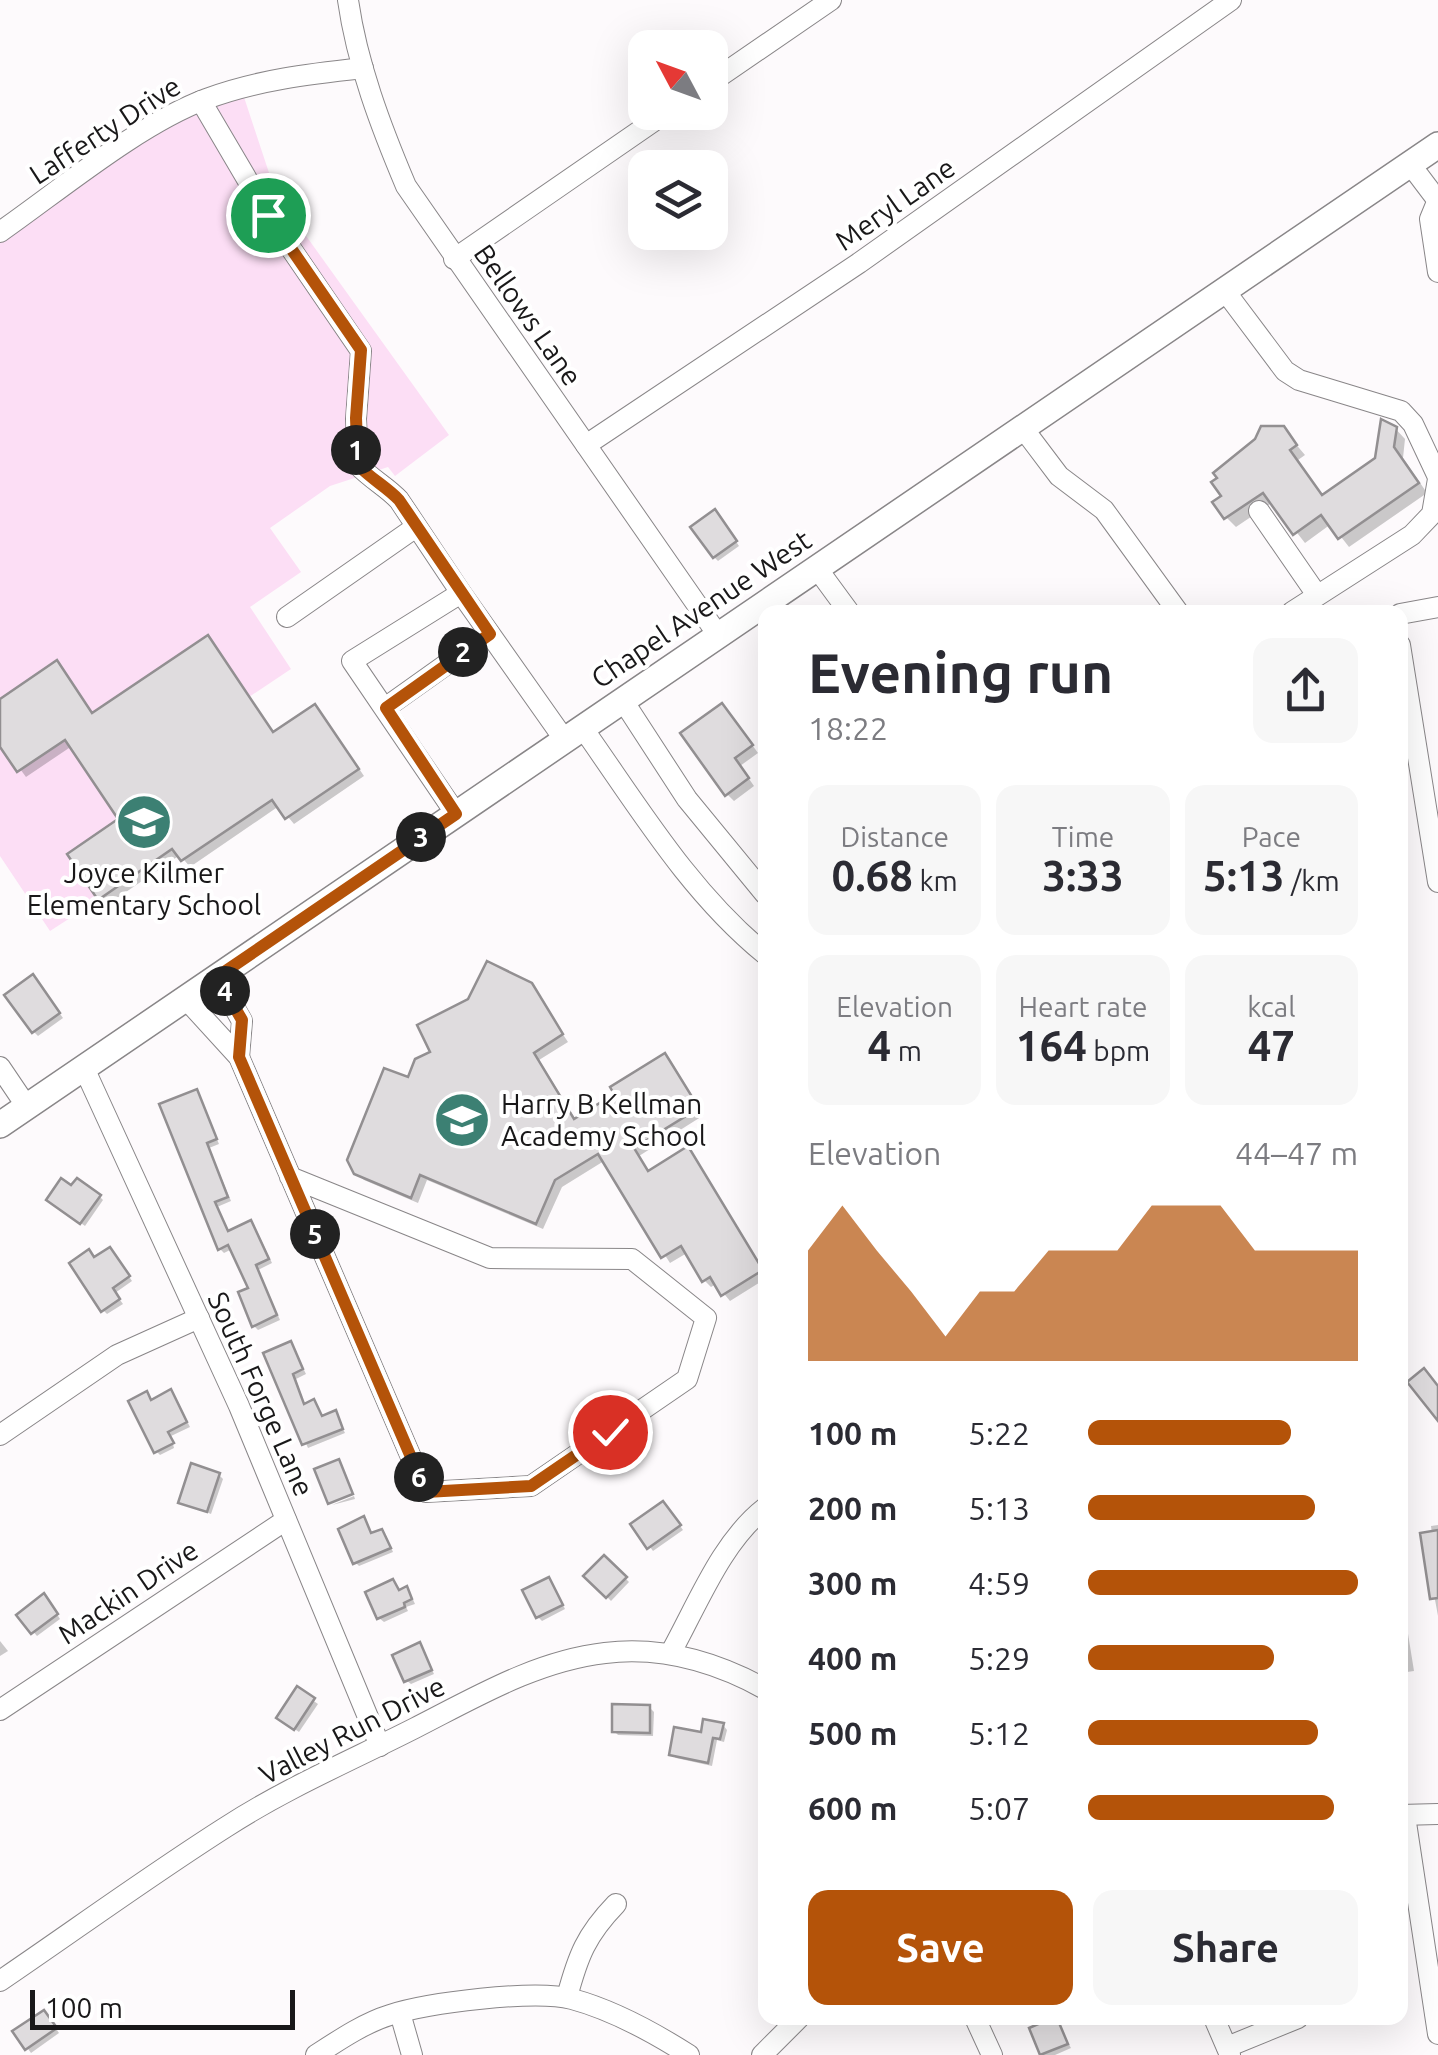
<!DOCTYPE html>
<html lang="en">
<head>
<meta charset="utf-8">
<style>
	body { margin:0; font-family:Ubuntu,sans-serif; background:#f7f7f7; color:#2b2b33; height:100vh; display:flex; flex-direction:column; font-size:38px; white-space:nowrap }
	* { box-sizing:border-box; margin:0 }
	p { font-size:32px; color:#7c7c81 }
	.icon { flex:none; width:55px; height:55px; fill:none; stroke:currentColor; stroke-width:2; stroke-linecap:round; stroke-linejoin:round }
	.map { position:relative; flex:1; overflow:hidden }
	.drawer { position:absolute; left:758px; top:605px; width:650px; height:1420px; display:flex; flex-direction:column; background:#fff; border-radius:20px; box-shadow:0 10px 40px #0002 }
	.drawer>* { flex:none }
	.needle { width:65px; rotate:311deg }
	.controls { position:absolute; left:628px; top:30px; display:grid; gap:20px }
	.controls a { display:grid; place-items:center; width:100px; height:100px; border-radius:20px; background:#fff; box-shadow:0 10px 40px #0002; font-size:50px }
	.scale { position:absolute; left:30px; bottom:25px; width:265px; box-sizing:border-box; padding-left:10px; border:5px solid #191819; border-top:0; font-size:28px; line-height:35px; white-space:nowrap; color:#191819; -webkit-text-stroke:8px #fff; paint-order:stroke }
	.pin { position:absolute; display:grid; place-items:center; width:85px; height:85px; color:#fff; margin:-42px; border:5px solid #fff; border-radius:50%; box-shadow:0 2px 10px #0007 }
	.km { position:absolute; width:50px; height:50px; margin:-25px; border-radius:50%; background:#222; color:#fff; font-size:28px; line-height:50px; text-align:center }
	.round { display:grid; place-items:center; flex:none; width:105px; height:105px; border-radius:20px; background:#f7f7f7 }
	.head { display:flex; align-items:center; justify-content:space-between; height:170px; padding:0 50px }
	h1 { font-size:55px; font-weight:600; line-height:75px }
	.metrics { display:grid; grid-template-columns:repeat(3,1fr); gap:15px; height:170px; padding:10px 50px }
	.metrics div { display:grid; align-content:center; border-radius:20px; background:#f7f7f7; text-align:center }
	.metrics b { font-size:42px; font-weight:600 }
	.metrics small { font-size:28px; font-weight:400 }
	.metrics p { font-size:28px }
	.chart { height:280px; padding:20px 50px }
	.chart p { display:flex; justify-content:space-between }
	.chart svg { width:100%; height:180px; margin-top:10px; fill:#b45309; opacity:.7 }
	.button { display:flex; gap:20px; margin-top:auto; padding:20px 50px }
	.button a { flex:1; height:115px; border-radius:20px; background:#b45309; color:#fff; font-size:40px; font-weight:600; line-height:115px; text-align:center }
	.button a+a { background:#f7f7f7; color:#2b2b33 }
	ul { padding:0 50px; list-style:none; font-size:32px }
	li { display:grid; grid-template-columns:160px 120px 1fr; align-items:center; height:75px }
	li i { height:25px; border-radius:12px; background:#b45309 }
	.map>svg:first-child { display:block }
</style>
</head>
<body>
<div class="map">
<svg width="1438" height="2055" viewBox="0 0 1438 2055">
	<rect width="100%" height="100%" fill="#fdfafc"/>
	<g fill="#fcdef5">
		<path d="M240 85 276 194 449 435 395 476 388 467 330 486 270 528 301 572 250 607 291 669 249 697 92 713 56 661 0 699V221Z"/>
		<path d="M65 740 118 819 98 900 50 931 0 856V747Z"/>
	</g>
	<g fill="#0003">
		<path d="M1392 425 1405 439 1403 458 1427 493 1349 547 1331 524 1305 543 1273 502 1236 527 1226 517 1283 429 1305 455 1298 460 1324 497 1378 460Z"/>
		<path d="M719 516 739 546 718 561 714 557Z"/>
		<path d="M0 702 94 716 274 734 322 714 364 776 294 824 279 806 190 867 180 855 107 905 100 898 122 820 72 746 26 777 0 742Z"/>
		<path d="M729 713 758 753 740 766 754 786 734 801 727 794Z"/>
		<path d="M37 982 63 1018 38 1036 34 1032Z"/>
		<path d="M530 985 568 1042 539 1060 576 1120 617 1094 665 1056 672 1063 704 1115 639 1156 649 1173 687 1149 765 1272V1279L730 1301 716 1284 711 1287 704 1280 687 1253 670 1263 604 1161 562 1187 543 1229 427 1180 418 1203 364 1180 356 1172 409 1081Z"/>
		<path d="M196 1092 219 1144 209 1148 231 1201 217 1207 229 1233 251 1223 255 1227 272 1263 258 1270 280 1320 258 1330 254 1326 251 1289 232 1249 224 1253 220 1249Z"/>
		<path d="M99 1196 103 1200 85 1226 53 1203Z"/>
		<path d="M114 1254 132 1281 115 1293 123 1304 107 1314 103 1310 95 1260Z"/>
		<path d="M291 1344 306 1374 296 1379 305 1406 323 1418 335 1413 345 1433 308 1448 266 1354Z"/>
		<path d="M146 1394 152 1402 174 1396 190 1427 171 1436 174 1448 160 1455 156 1451Z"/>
		<path d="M219 1475 223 1479 211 1514 181 1502Z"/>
		<path d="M354 1496 355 1499 332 1505Z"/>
		<path d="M667 1508 683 1530 653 1551 634 1525Z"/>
		<path d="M363 1519 373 1535 381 1532 386 1536 393 1552 359 1566 355 1562Z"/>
		<path d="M1438 1525V1616L1423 1535 1432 1534 1431 1526Z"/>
		<path d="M605 1558 629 1582 611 1601 587 1576Z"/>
		<path d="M393 1582 400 1592 406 1589 410 1593 415 1604 406 1607 408 1611 384 1622 379 1618Z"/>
		<path d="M552 1584 565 1609 542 1621 538 1617Z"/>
		<path d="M1400 1584 1414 1671 1400 1673Z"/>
		<path d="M48 1600 60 1619 37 1636 20 1616Z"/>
		<path d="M0 1641 8 1651 0 1656Z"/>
		<path d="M420 1645 434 1674 411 1684 406 1680Z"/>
		<path d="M298 1690 318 1704 299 1732 283 1721Z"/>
		<path d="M649 1707 654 1712 653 1736 618 1735 614 1731Z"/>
		<path d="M723 1725 727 1730 724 1742 717 1740 712 1766 676 1758 671 1754Z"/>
		<path d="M48 2017 59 2033 31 2053 16 2032Z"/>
		<path d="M1055 2019 1071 2048 1055 2055H1043L1032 2029Z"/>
	</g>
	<g fill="#dfdcde" stroke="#928f91" stroke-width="2.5">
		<path d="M1381 419 1397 427 1394 447 1419 483 1338 539 1321 515 1293 535 1263 493 1224 519 1212 502 1221 496 1211 482 1217 478 1213 473 1255 439 1261 426H1284L1297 445 1290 450 1322 495 1375 458Z"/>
		<path d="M715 509 737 541 713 558 690 527Z"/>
		<path d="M208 635 273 732 315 704 359 769 285 819 272 800 181 861 172 849 98 900 67 854 118 819 65 740 17 772 0 747V699L57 660 92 713Z"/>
		<path d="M722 703 753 745 735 758 749 778 725 796 680 733Z"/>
		<path d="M487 961 532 983 563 1034 534 1053 574 1119 614 1094 610 1087 665 1053 699 1108 634 1148 648 1171 688 1146 763 1270 721 1296 710 1277 702 1282 681 1246 661 1258 598 1154 555 1180 536 1224 420 1175 411 1198 354 1174 347 1160 384 1068 408 1077 415 1059 430 1052 417 1025 468 999Z"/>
		<path d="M33 974 60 1013 32 1033 4 995Z"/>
		<path d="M197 1089 217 1139 207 1143 228 1197 215 1202 228 1231 251 1220 269 1259 256 1265 277 1315 252 1327 238 1292 248 1288 228 1245 218 1250 159 1104Z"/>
		<path d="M61 1178 71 1185 77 1178 101 1195 80 1224 46 1200Z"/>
		<path d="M110 1247 130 1276 113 1288 120 1299 101 1312 69 1263 89 1249 94 1257Z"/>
		<path d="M291 1341 303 1369 293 1374 304 1404 314 1399 322 1416 336 1410 343 1429 302 1445 263 1353Z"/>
		<path d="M1424 1368 1438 1386V1421L1407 1382Z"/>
		<path d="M171 1389 187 1422 168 1432 174 1443 154 1453 128 1401 147 1391 151 1400Z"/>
		<path d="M339 1459 353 1494 328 1504 314 1469Z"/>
		<path d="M191 1463 220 1473 207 1512 178 1503Z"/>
		<path d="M663 1501 681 1525 647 1549 630 1524Z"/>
		<path d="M364 1516 371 1533 382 1529 391 1548 353 1564 338 1529Z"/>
		<path d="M1438 1530V1598L1430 1599 1420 1533Z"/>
		<path d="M604 1555 627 1577 606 1598 583 1576Z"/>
		<path d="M549 1577 563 1605 536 1618 522 1590Z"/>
		<path d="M393 1579 399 1590 407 1586 412 1599 404 1603 405 1607 377 1619 365 1592Z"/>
		<path d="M44 1593 58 1614 31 1634 16 1615Z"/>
		<path d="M420 1642 432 1670 404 1682 392 1655Z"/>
		<path d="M297 1686 315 1698 294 1730 276 1718Z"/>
		<path d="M612 1704 650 1705V1733L612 1732Z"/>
		<path d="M703 1719 724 1723 720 1739 713 1738 708 1763 669 1755 674 1727 701 1732Z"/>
		<path d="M44 2010 57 2028 25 2050 12 2031Z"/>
		<path d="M1052 2018H1057L1068 2044 1040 2055 1029 2028Z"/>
	</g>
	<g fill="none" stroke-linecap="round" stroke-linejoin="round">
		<g stroke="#898688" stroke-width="22">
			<g id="minor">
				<path d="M348 0C357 64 381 127 406 186L718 635"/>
				<path d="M710 83 831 0"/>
				<path d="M201 101 268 215 361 351 356 419 358 465C371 479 387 487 399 500L461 593"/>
				<path d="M1410 164 1438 201"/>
				<path d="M1437 202 1430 219 1438 272"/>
				<path d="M0 232C60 190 139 124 206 99 257 80 309 74 363 68"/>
				<path d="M454 259 667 112"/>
				<path d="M1225 291 1285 371 1299 380 1401 411 1413 424 1438 477"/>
				<path d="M1022 427 1059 476 1104 510 1178 612"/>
				<path d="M586 445 859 263 1231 0"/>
				<path d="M1259 511 1317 595"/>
				<path d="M816 567 849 612"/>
				<path d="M1292 612 1412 535 1432 514 1438 479"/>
				<path d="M1400 614 1438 607"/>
				<path d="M287 617 416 527"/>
				<path d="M1400 645 1438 882"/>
				<path d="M622 699 687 799 765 894"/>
				<path d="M385 708 489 634"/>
				<path d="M582 727C638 806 689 892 765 954"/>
				<path d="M456 814 352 661 461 593 564 739"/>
				<path d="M217 977 242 1021 239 1057"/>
				<path d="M186 999 239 1057 426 1492 531 1486 687 1379 706 1318 632 1259 490 1258 290 1177"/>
				<path d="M0 1067 27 1107"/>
				<path d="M84 1068 239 1406 380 1746"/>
				<path d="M0 1435 117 1355 199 1318"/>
				<path d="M670 1654C697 1606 721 1542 765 1508"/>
				<path d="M0 1710 286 1520"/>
				<path d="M1400 1815 1438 1814"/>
				<path d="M1405 1816 1438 2034"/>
				<path d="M0 1981C75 1930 149 1876 226 1827 286 1788 352 1760 415 1728 476 1697 536 1661 605 1653 662 1646 716 1662 765 1689"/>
				<path d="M567 1997C578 1956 586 1935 616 1904"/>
				<path d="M400 2013 412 2055"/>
				<path d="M975 2018 992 2055"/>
				<path d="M1214 2018 1230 2055"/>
				<path d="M1227 2047 1298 2018"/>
				<path d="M316 2055C339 2040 364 2023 390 2015 427 2003 535 1989 572 1999 613 2010 653 2032 689 2055"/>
				<path d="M762 2055 799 2018"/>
			</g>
		</g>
		<g stroke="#898688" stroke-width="28">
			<path id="major" d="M0 1125 1438 145"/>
		</g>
		<use href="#minor" stroke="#fff" stroke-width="20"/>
		<use href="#major" stroke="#fff" stroke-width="25"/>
	</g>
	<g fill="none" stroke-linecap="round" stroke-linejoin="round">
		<g stroke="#fff" stroke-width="20">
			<path id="route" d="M268 215 361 350 356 418 358 465C371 479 387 487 399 500L490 634 386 708 456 814 217 977 242 1020 239 1057 426 1492 531 1486 610 1432"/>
		</g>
		<use href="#route" stroke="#b45309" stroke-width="12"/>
	</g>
	<defs>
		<g id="school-disc" transform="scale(2.875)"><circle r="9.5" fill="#3c8073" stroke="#fff"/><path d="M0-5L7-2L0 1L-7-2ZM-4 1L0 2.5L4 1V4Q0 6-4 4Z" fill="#fff"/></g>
	</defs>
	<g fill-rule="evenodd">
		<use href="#school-disc" x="144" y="822"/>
		<use href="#school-disc" x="462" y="1120"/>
	</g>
	<g text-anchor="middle" stroke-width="8" stroke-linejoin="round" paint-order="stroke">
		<g font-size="28" fill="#191819" stroke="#fff">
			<text transform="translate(105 130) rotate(-33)" y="10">Lafferty Drive</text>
			<text transform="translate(895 204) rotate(-35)" y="10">Meryl Lane</text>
			<text transform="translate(528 315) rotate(55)" y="10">Bellows Lane</text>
			<text transform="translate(701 609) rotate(-34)" y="10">Chapel Avenue West</text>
			<text transform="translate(261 1394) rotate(66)" y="10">South Forge Lane</text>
			<text transform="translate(128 1592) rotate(-34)" y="10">Mackin Drive</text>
			<text transform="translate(352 1730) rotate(-27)" y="10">Valley Run Drive</text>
		</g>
		<g font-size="28" fill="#191819" stroke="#fff">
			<text x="144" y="883">Joyce Kilmer<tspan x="144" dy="32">Elementary School</tspan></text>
			<text x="501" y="1114" text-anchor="start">Harry B Kellman<tspan x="501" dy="32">Academy School</tspan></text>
		</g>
	</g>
</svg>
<div class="controls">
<a><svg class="needle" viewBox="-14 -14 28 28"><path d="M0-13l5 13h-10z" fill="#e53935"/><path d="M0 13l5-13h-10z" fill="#7c7c81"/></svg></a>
<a><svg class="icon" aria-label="layers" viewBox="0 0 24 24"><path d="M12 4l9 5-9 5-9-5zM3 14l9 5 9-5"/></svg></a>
</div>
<div class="scale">100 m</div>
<div class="pin" style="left:268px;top:215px;background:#1e9e55"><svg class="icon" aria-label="arrive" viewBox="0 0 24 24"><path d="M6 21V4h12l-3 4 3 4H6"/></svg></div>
<div class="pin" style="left:610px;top:1432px;background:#d93025"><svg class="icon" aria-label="check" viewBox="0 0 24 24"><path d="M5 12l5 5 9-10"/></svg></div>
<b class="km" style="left:356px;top:450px">1</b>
<b class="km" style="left:463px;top:652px">2</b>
<b class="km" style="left:421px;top:837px">3</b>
<b class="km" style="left:225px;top:991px">4</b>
<b class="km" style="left:315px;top:1234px">5</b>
<b class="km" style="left:419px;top:1477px">6</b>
<section class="drawer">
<div class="head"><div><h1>Evening run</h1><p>18:22</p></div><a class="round"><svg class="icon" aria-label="share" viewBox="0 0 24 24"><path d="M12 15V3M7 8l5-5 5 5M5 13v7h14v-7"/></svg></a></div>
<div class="metrics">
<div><p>Distance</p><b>0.68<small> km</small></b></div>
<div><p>Time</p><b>3:33</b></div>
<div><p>Pace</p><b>5:13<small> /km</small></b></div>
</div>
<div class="metrics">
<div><p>Elevation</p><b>4<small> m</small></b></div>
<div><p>Heart rate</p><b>164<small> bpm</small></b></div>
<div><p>kcal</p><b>47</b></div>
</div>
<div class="chart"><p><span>Elevation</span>44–47 m</p>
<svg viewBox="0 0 160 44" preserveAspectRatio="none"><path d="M0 44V17L10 6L20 17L30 27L40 38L50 27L60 27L70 17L80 17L90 17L100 6L110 6L120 6L130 17L140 17L150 17L160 17V44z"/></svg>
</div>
<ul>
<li><b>100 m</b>5:22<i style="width:75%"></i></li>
<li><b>200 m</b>5:13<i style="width:84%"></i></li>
<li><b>300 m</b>4:59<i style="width:100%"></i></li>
<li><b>400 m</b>5:29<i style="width:69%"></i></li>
<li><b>500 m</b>5:12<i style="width:85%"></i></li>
<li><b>600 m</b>5:07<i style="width:91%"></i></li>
</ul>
<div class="button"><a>Save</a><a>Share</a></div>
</section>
</div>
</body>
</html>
